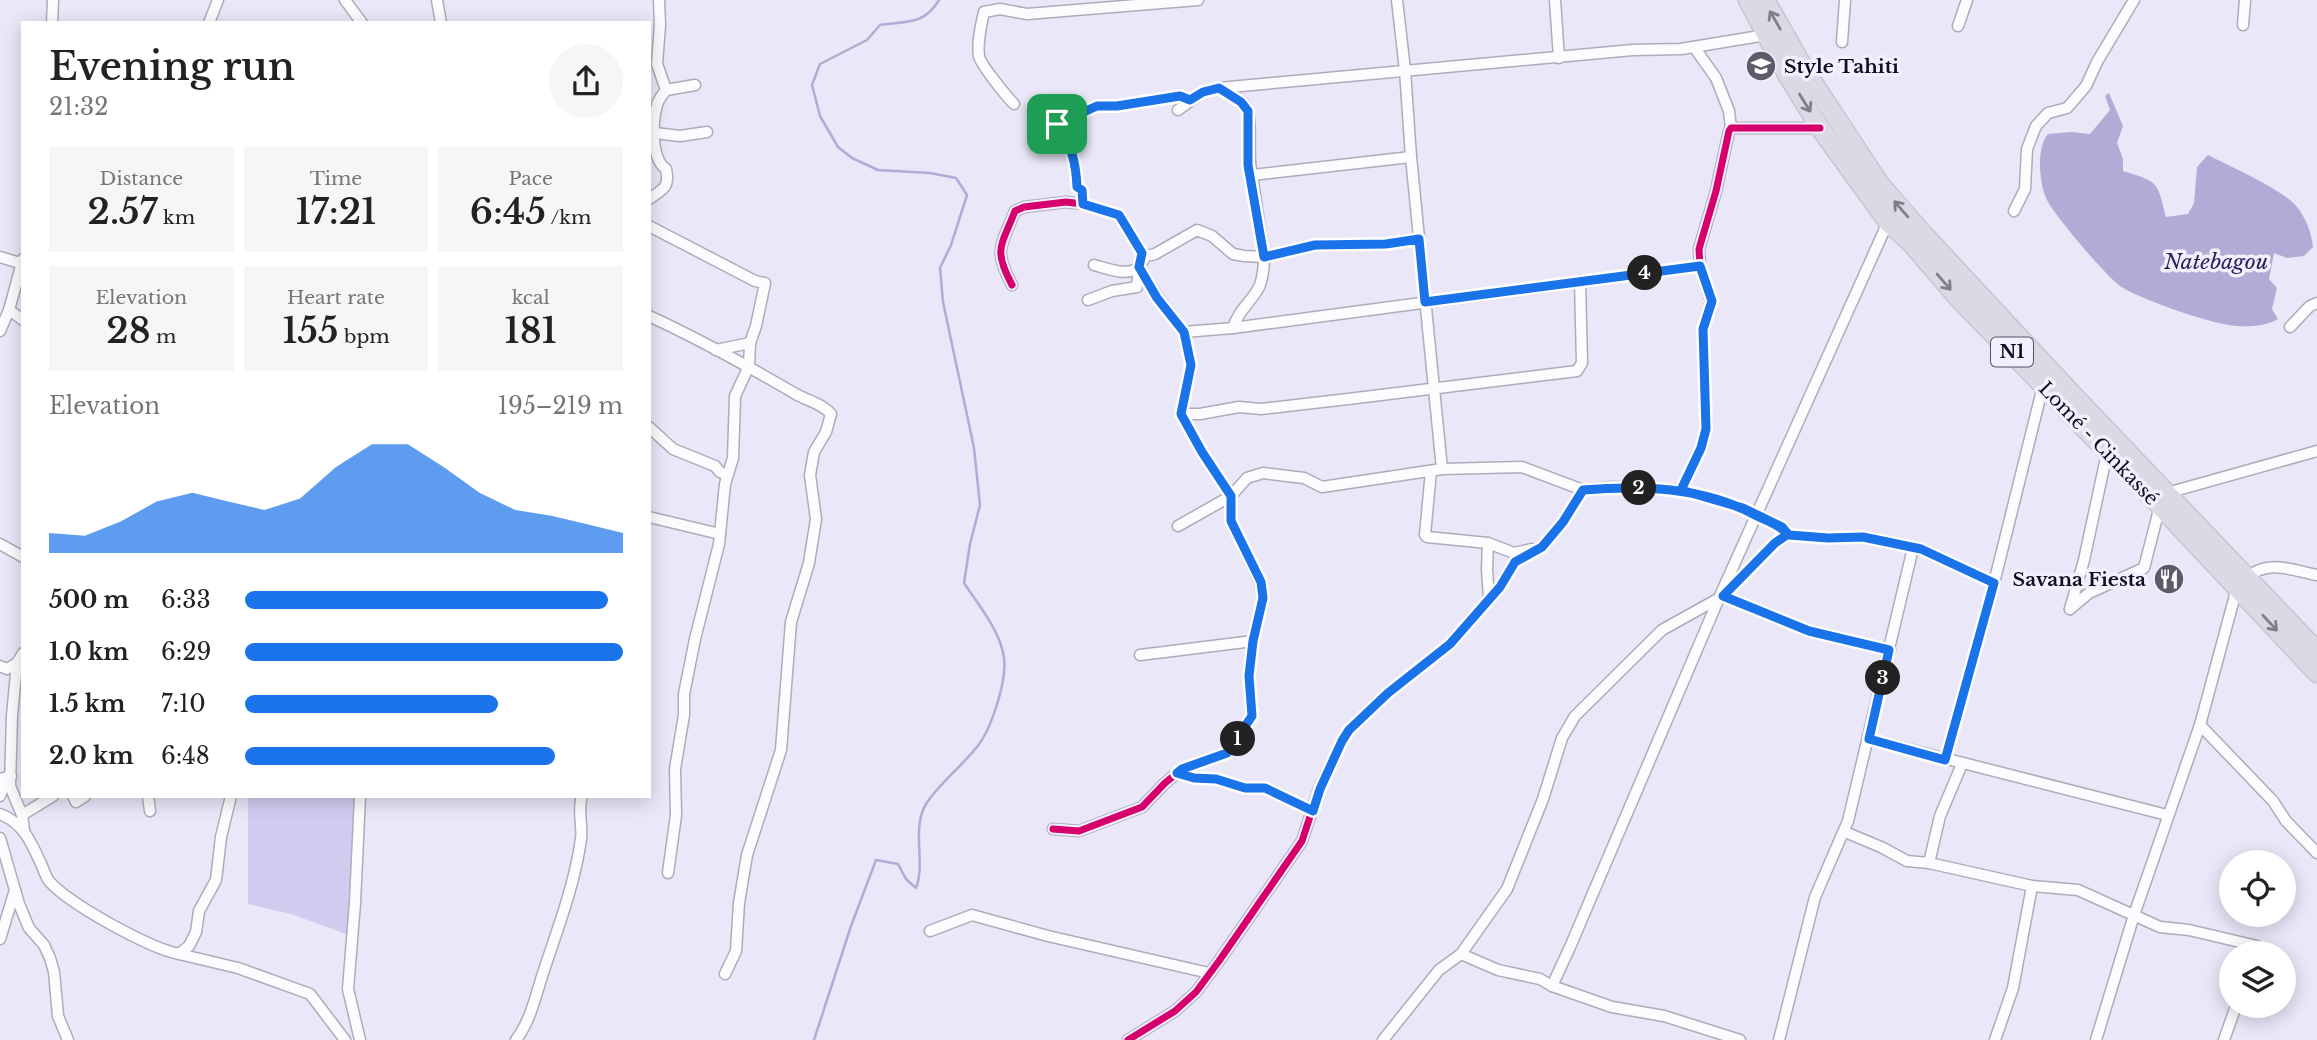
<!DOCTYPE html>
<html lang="en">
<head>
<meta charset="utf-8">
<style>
	body { margin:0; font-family:"Libre Baskerville",serif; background:#f6f6f6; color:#222; height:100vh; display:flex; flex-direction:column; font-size:26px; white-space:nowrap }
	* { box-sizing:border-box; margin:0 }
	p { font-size:23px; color:#767676 }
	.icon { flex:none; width:38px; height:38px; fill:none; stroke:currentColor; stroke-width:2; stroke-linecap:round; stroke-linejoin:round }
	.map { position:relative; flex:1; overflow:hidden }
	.drawer { position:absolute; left:21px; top:21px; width:630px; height:777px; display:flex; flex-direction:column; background:#fff; border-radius:0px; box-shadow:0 4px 18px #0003 }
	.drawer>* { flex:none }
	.fabs { position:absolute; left:2219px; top:850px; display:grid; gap:14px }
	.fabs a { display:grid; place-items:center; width:77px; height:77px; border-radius:50%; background:#fff; box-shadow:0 4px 18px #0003; font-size:35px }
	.pin { position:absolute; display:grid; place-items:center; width:60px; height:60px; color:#fff; margin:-30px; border-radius:14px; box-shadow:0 4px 10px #0006 }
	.km { position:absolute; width:35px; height:35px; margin:-18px; border-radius:50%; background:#222; color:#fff; font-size:19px; line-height:35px; text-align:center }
	.round { display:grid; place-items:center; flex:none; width:74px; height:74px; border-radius:37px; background:#f6f6f6 }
	.overview { display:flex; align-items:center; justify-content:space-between; height:119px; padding:0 28px }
	h1 { font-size:38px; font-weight:600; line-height:52px }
	.stats { display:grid; grid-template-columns:repeat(3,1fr); gap:10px; height:119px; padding:7px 28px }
	.stats div { display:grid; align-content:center; border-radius:0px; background:#f6f6f6; text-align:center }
	.stats b { font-size:35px; font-weight:600 }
	.stats small { font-size:19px; font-weight:400 }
	.stats p { font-size:19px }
	.chart { height:196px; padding:14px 28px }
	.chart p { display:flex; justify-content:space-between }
	.chart svg { width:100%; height:126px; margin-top:7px; fill:#1a73e8; opacity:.7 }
	ul { padding:0 28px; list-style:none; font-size:23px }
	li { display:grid; grid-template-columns:112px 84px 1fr; align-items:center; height:52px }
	li i { height:18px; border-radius:9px; background:#1a73e8 }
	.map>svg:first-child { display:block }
</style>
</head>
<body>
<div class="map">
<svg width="2317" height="1040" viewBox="0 0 2317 1040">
	<rect width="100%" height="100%" fill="#e9e7f8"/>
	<path fill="#d0ccf0" d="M248 796H354V871L349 935 291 914 248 904Z"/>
	<path fill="#b1acd5" d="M2109 93 2123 126 2117 143 2123 159V171C2159 182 2157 181 2166 217L2188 214 2194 203 2197 167 2208 155C2229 166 2284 190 2297 207 2307 220 2311 232 2313 247L2304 256 2287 258 2274 253 2269 279 2277 288 2272 309 2278 319C2266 326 2251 327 2237 326 2214 325 2139 299 2120 286 2106 276 2055 216 2047 200 2039 184 2036 148 2048 134L2071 132 2090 134 2110 110 2105 96Z"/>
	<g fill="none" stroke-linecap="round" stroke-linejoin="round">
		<path stroke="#b1acd5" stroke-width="2.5" d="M814 1040 851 926 876 860 898 864 906 879 916 888C926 862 911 829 926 804 939 784 961 767 976 748 991 731 1007 681 1004 658 1001 632 978 604 964 583L970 544 980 505 974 448 943 302 940 268 951 245 967 195 956 178 930 173 878 170 852 158 838 147 820 116 812 85 820 64 867 40 880 25C907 21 924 25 939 0"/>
		<g stroke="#aeacba" stroke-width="13">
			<g id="street">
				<path d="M345 0 362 23"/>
				<path d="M437 0 441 23"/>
				<path d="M1397 0 1405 70 1411 157 1442 469"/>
				<path d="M1555 0 1559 58"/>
				<path d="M52 23 53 0"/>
				<path d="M209 23 218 0"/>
				<path d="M2243 25 2245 0"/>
				<path d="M1958 26 1967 0"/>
				<path d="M1842 42 1845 0"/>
				<path d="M1694 47 1716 78 1729 111 1731 128"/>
				<path d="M1219 88C1227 93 1237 97 1243 103 1255 115 1246 157 1252 175"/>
				<path d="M666 90 695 85"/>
				<path d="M1014 104C1007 97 980 64 979 56 977 42 981 25 984 12L1000 9 1027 14 1198 0"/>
				<path d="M1178 110 1203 92 1219 88 1633 50 1681 49 1766 35"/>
				<path d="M655 133 680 136 707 132"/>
				<path d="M649 199C663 189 670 188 666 169 651 159 652 122 657 105 658 100 663 94 666 90L657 64 660 25 659 0"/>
				<path d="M1083 204 1082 190 1077 187C1076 162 1071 144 1057 124L1097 106H1117L1180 96 1190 100"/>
				<path d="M2014 211 2025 189 2027 149 2036 126 2048 113 2067 108 2086 86 2097 62 2134 0"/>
				<path d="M649 226 755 281 765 283 756 326 750 343 749 366 735 396 733 458 725 484 719 544 695 639 684 694V715L675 769 676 815 668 873"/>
				<path d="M0 257 20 263"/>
				<path d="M1094 265C1109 269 1127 277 1139 267"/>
				<path d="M1012 285C993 249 1001 247 1015 211L1024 207 1066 202 1083 204 1119 215 1142 253 1139 267 1158 298 1184 332 1191 365 1181 414 1202 452 1231 496V521L1260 582 1263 598 1253 641 1249 676 1252 716 1227 753 1182 769 1165 783 1142 807 1079 831 1053 829"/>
				<path d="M1088 300 1112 291 1137 287 1139 267 1146 256 1155 254 1197 230 1212 236 1233 254 1244 256 1264 257 1315 245 1386 244 1419 239"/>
				<path d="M9 310 23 320"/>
				<path d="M649 316C699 339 746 365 794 393 805 400 822 403 831 414L826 432 814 452 810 475 816 519 809 563 791 622 781 750 747 855 739 903 736 951 725 974"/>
				<path d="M2290 327 2310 306 2317 303"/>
				<path d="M1233 328 1700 266"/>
				<path d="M0 331 9 310 23 259"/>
				<path d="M1184 332 1233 328C1238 310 1253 301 1260 285 1263 276 1264 266 1264 257L1252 175 1411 157"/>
				<path d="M716 350 750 343"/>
				<path d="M1181 414H1200L1239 407 1261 409 1348 399 1577 371 1582 363 1580 281"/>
				<path d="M649 427 673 449 715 466 720 472 727 475"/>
				<path d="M1431 471 1425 535 1427 537 1488 543 1514 553 1532 549"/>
				<path d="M1681 490 1743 508 1782 527 1789 535 1828 538 1863 537 1921 549 1994 583"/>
				<path d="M2167 493 2317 451"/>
				<path d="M649 517 720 534"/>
				<path d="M1178 526 1231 496 1247 478 1263 473 1304 478 1322 487 1442 469 1522 467 1583 490"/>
				<path d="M1488 543 1487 570 1489 598"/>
				<path d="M0 544 23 557"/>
				<path d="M2246 578C2268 559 2291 570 2317 575"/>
				<path d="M1723 596 1809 631 1890 650"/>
				<path d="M2070 609 2084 560 2107 453"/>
				<path d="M2070 609 2089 593 2144 568 2160 506"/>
				<path d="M1140 655 1253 641"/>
				<path d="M17 663 12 716 10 786 22 815 24 830"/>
				<path d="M0 666 7 669 17 663 23 653"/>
				<path d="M2200 725 2273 801 2286 821 2317 853"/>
				<path d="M1869 739 2167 815"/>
				<path d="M1945 760 1994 583 2043 386"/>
				<path d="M1177 773 1194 778 1216 779 1245 788H1265L1313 811"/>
				<path d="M0 779 11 776 5 783 0 796"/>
				<path d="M73 796 76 802 85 796"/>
				<path d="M148 796 150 811"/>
				<path d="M0 814C24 823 32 844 42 866 44 871 46 877 49 881 69 904 149 948 179 954L189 946 196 932 199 911 216 880 221 837 231 796"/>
				<path d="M22 815 53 796"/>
				<path d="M1845 832 1881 847 1907 861 1929 863 2032 886 2078 890 2160 927 2189 930 2257 946 2254 954"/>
				<path d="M0 838 19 904 29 928 44 945 50 958 54 972 58 1016 68 1040"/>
				<path d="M1929 863 1940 816 1962 764"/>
				<path d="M930 931 972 915 1048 936 1209 973"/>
				<path d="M0 939 15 890"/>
				<path d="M179 954 238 968 310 994 345 1040"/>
				<path d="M1461 954 1498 970 1540 979 1552 986 1612 1007 1664 1016 1740 1040"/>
				<path d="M1552 986 1570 947 1719 598 1888 222"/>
				<path d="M360 1040 348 989 355 903 360 796"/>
				<path d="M516 1040C531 1020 536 994 544 970 558 928 575 883 581 839 583 825 577 811 582 796"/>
				<path d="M1128 1040 1175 1011 1196 992 1219 961 1302 841 1319 789 1342 741 1349 730 1388 693 1450 644 1500 587 1515 562 1542 547 1563 522 1583 490 1612 487 1681 490 1701 448 1706 429 1703 329 1711 301 1700 266 1699 249 1716 191 1729 131 1731 128H1820"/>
				<path d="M1383 1040 1439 970 1461 954 1507 889 1543 799 1562 738 1575 716 1662 630 1723 596 1775 543 1788 534"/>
				<path d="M1779 1040 1815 897 1848 821 1913 548"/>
				<path d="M1995 1040 2013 988 2032 886"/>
				<path d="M2096 1040 2134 915 2200 725 2237 588"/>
				<path d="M2224 1040 2236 1006"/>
			</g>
		</g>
		<g stroke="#c7c6cf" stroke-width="21">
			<g id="highway">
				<path d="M1748 0 1788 76 1820 128 1888 222 1911 243 1958 298 2160 506 2317 673"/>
				<path d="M1765 0 1806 72 1879 183 1924 235 2073 395 2317 651"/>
			</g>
		</g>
		<use href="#street" stroke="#fcfbfe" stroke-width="10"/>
		<use href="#highway" stroke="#dbd9e4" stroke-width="18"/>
		<g stroke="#f2f0ff" stroke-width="11">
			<g id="cycleway">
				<path d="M1012 285C993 249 1001 247 1015 211L1024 207 1066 202 1083 204 1119 215 1142 253 1139 267 1158 298 1184 332 1191 365 1181 414 1202 452 1231 496V521L1260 582 1263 598 1253 641 1249 676 1252 716 1227 753 1182 769 1165 783 1142 807 1079 831 1053 829"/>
				<path d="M1128 1040 1175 1011 1196 992 1219 961 1302 841 1319 789 1342 741 1349 730 1388 693 1450 644 1500 587 1515 562 1542 547 1563 522 1583 490 1612 487 1681 490 1701 448 1706 429 1703 329 1711 301 1700 266 1699 249 1716 191 1729 131 1731 128H1820"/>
			</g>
		</g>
		<use href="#cycleway" stroke="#d6006c" stroke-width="7"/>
	</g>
	<defs><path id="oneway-shaft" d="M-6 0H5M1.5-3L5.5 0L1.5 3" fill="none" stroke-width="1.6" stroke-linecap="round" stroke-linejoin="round" transform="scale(1.75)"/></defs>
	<g stroke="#807e8a">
		<use href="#oneway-shaft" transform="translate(1775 20) rotate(-120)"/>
		<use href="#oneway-shaft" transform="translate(1805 103) rotate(58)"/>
		<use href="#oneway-shaft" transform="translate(1901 209) rotate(-131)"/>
		<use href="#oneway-shaft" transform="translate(1944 282) rotate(49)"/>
		<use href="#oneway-shaft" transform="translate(2270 623) rotate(47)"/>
	</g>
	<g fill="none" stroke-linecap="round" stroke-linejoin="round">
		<g stroke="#fff" stroke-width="14">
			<path id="route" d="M1057 124C1071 144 1076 162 1077 187L1082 190 1083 204 1119 215 1142 253 1139 267 1157 298 1184 332 1191 365 1181 414 1202 452 1231 496V521L1261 582 1263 598 1253 641 1249 676 1252 716 1227 753 1182 769 1177 773 1194 778 1216 779 1245 788H1265L1313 811 1320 789 1342 741 1349 730 1388 693 1450 644 1500 587 1515 562 1542 547 1563 522 1583 490C1643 485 1704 487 1757 516 1769 522 1780 525 1789 535L1828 538 1863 537 1921 549 1994 583 1945 760 1869 739 1889 650 1809 631 1723 596 1775 543 1788 534 1782 527 1743 508 1681 490 1701 448 1706 429 1703 329 1712 301 1700 266 1425 302 1419 239 1386 244 1315 245 1264 257 1248 165V111L1241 102 1219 88 1203 92 1190 100 1180 96 1117 106H1097L1057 124"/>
		</g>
		<use href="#route" stroke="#1a73e8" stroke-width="9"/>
	</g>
	<defs>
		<g id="school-disc" transform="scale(1.575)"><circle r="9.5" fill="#5d5b68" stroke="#f2f0ff"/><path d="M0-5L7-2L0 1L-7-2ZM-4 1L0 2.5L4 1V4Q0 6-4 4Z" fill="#fff"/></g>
		<g id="restaurant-disc" transform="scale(1.575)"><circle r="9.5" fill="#5d5b68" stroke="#f2f0ff"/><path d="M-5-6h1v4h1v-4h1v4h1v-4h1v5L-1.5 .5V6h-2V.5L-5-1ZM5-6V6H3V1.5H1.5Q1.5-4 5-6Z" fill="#fff"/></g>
	</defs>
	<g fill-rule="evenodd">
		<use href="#school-disc" x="1761" y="66"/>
		<use href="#restaurant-disc" x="2169" y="579"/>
	</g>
	<g text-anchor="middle" stroke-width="7" stroke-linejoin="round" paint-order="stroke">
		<rect fill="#f2f0ff" stroke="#54525f" stroke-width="2" x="1991" y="337.5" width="42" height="29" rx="5"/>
		<g font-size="18" font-weight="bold" fill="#110f1b">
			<text x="2012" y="358">N1</text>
		</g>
		<g font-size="19" font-weight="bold" fill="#110f1b" stroke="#f2f0ff" text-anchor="start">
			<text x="1784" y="73">Style Tahiti</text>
			<text x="2146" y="586" text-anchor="end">Savana Fiesta</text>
		</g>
		<g font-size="19" fill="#110f1b" stroke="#f2f0ff">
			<text transform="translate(2099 443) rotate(46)" y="7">Lomé - Cinkassé</text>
		</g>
		<g font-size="21" font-style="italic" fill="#2f205e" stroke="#f2f0ff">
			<text x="2216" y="269">Natebagou</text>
		</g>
	</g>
</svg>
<div class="fabs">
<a><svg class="icon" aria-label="locate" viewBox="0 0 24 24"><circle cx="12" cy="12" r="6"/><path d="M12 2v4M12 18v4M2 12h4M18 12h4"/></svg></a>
<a><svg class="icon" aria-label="layers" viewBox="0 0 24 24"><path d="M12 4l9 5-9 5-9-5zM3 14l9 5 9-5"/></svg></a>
</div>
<div class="pin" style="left:1057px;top:124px;background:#1e9e55"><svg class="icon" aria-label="arrive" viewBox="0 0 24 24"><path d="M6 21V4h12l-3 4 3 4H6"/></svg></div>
<b class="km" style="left:1238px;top:739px">1</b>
<b class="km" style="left:1639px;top:488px">2</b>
<b class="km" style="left:1883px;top:678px">3</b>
<b class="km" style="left:1645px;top:273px">4</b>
<section class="drawer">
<div class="overview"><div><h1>Evening run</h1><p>21:32</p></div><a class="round"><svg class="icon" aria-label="share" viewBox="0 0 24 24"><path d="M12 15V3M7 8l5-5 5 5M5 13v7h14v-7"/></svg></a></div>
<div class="stats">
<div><p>Distance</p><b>2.57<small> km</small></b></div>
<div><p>Time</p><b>17:21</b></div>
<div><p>Pace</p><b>6:45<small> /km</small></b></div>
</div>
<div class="stats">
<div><p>Elevation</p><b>28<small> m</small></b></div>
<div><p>Heart rate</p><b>155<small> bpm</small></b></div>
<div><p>kcal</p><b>181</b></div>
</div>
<div class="chart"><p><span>Elevation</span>195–219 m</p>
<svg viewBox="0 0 160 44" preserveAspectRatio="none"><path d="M0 44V37L10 38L20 33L30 26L40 23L50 26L60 29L70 25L80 14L90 6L100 6L110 14L120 23L130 29L140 31L150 34L160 37V44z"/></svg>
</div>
<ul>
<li><b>500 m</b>6:33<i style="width:96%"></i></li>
<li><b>1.0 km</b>6:29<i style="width:100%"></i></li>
<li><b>1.5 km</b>7:10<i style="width:67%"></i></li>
<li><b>2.0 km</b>6:48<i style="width:82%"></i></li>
</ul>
</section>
</div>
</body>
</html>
